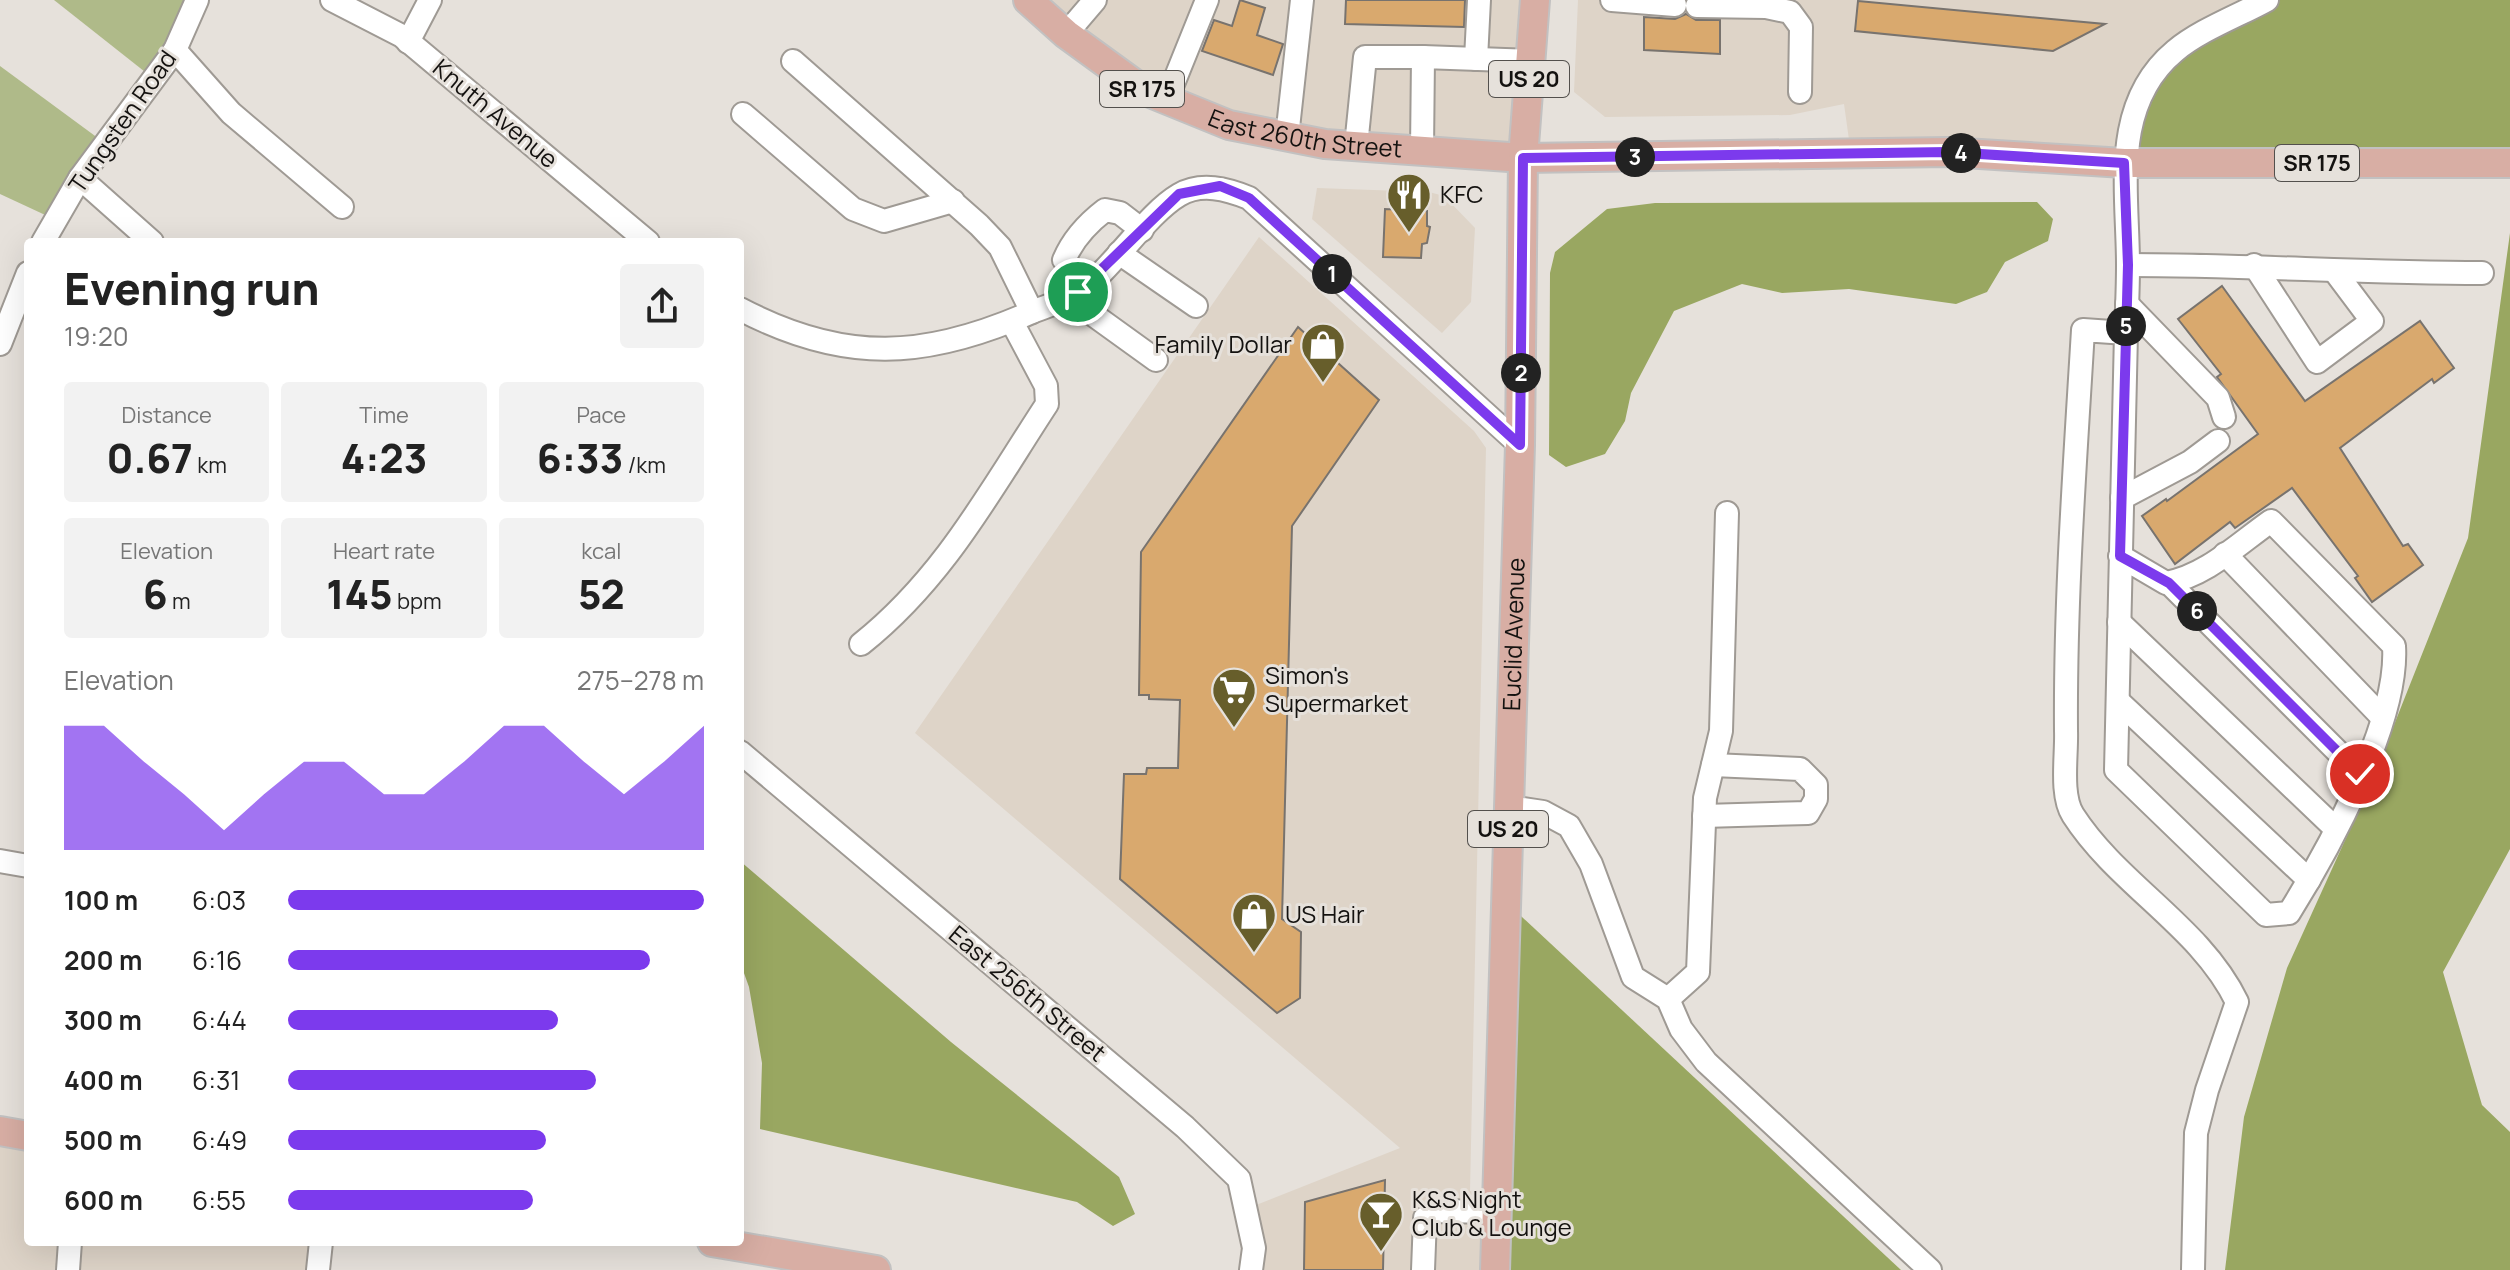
<!DOCTYPE html>
<html lang="en">
<head>
<meta charset="utf-8">
<style>
	body { margin:0; font-family:Manrope,sans-serif; background:#f2f2f2; color:#222; height:100vh; display:flex; flex-direction:column; font-size:30px; white-space:nowrap }
	* { box-sizing:border-box; margin:0 }
	p { font-size:26px; color:#767676 }
	.icon { flex:none; width:44px; height:44px; fill:none; stroke:currentColor; stroke-width:2; stroke-linecap:round; stroke-linejoin:round }
	.map { position:relative; flex:1; overflow:hidden }
	.side { position:absolute; left:24px; top:238px; width:720px; height:1008px; display:flex; flex-direction:column; background:#fff; border-radius:8px; box-shadow:0 8px 32px #0002 }
	.side>* { flex:none }
	.pin { position:absolute; display:grid; place-items:center; width:68px; height:68px; color:#fff; margin:-34px; border:4px solid #fff; border-radius:50%; box-shadow:0 2px 8px #0007 }
	.km { position:absolute; width:40px; height:40px; margin:-20px; border-radius:50%; background:#222; color:#fff; font-size:22px; line-height:40px; text-align:center }
	.round { display:grid; place-items:center; flex:none; width:84px; height:84px; border-radius:8px; background:#f2f2f2 }
	.overview { display:flex; align-items:center; justify-content:space-between; height:136px; padding:0 40px }
	h1 { font-size:44px; font-weight:800; line-height:60px }
	.metrics { display:grid; grid-template-columns:repeat(3,1fr); gap:12px; height:136px; padding:8px 40px }
	.metrics div { display:grid; align-content:center; border-radius:8px; background:#f2f2f2; text-align:center }
	.metrics b { font-size:40px; font-weight:800 }
	.metrics small { font-size:22px; font-weight:400 }
	.metrics p { font-size:22px }
	.chart { height:224px; padding:16px 40px }
	.chart p { display:flex; justify-content:space-between }
	.chart svg { width:100%; height:144px; margin-top:8px; fill:#7c3aed; opacity:.7 }
	ul { padding:0 40px; list-style:none; font-size:26px }
	li { display:grid; grid-template-columns:128px 96px 1fr; align-items:center; height:60px }
	li i { height:20px; border-radius:10px; background:#7c3aed }
	.map>svg:first-child { display:block }
</style>
</head>
<body>
<div class="map">
<svg width="2510" height="1270" viewBox="0 0 2510 1270">
	<rect width="100%" height="100%" fill="#e6e1db"/>
	<g fill="#ded4c8">
		<path d="M1028 0H1535L1523 158 1325 144 1143 90Z"/>
		<path d="M1578 0H2267L2124 163 1851 154 1844 104 1790 115 1605 117 1574 92Z"/>
		<path d="M1317 188 1429 192 1444 196 1475 228 1471 302 1442 333 1312 219Z"/>
		<path d="M1259 237 1474 431 1486 448 1470 1191 1498 1193 1495 1270H1251L1246 1209 1400 1148 915 733Z"/>
		<path d="M0 1131 28 1135V1242H321L318 1270H0Z"/>
	</g>
	<g fill="#afba89">
		<path d="M54 0H197L154 79Z"/>
		<path d="M0 66 106 144 56 220 0 194Z"/>
	</g>
	<g fill="#99a761">
		<path d="M2267 0H2510V163H2124L2156 70Z"/>
		<path d="M2037 202 2053 219 2048 241 2005 262 1987 292 1956 304 1849 289 1782 293 1742 284 1674 311 1631 393 1625 421 1605 454 1566 467 1549 455 1550 273 1555 252 1607 209 1655 203Z"/>
		<path d="M2510 233V849L2443 972 2482 1105 2510 1132V1270H2225L2244 1117 2287 968 2371 783 2468 538Z"/>
		<path d="M740 861 951 1042 1119 1177 1135 1214 1113 1226 1077 1202 760 1129 762 1063 749 987 740 962Z"/>
		<path d="M1506 902 1901 1270H1495Z"/>
	</g>
	<g fill="#d9a96e" stroke="#78736e" stroke-width="2">
		<path d="M1240 0 1265 8 1257 35 1283 44 1273 75 1202 51 1214 20 1232 26Z"/>
		<path d="M1346 0H1465L1464 27 1345 24Z"/>
		<path d="M1858 1 2105 24 2053 51 1855 31Z"/>
		<path d="M1686 14 1696 20H1720V54L1644 50V17L1675 19Z"/>
		<path d="M1415 177 1419 178 1417 211H1427V226L1430 227 1427 243 1422 244 1421 258 1383 257 1385 209 1403 210Z"/>
		<path d="M2222 286 2305 401 2420 321 2454 368 2434 383 2432 379 2340 448 2403 546 2408 544 2423 565 2372 602 2355 578 2358 576 2292 488 2235 528 2230 522 2175 564 2142 516 2166 499 2167 501 2258 434 2217 377 2221 374 2178 319Z"/>
		<path d="M1298 327 1379 400 1292 526 1282 919 1301 932 1300 998 1277 1013 1120 879 1124 774H1146L1147 768H1178L1180 700 1149 699V695H1139L1141 552Z"/>
		<path d="M1385 1180 1383 1270H1304L1305 1202Z"/>
	</g>
	<g fill="none" stroke-linecap="round" stroke-linejoin="round">
		<g stroke="#9f9a94" stroke-width="26">
			<g id="minor">
				<path d="M332 0 402 36 648 242"/>
				<path d="M1612 0 1675 5"/>
				<path d="M1697 6 1766 7 1790 12 1801 27 1800 92"/>
				<path d="M1066 34 1095 0"/>
				<path d="M408 42 430 0"/>
				<path d="M175 50 231 113 342 207"/>
				<path d="M1476 59 1479 0"/>
				<path d="M793 61 979 225 1000 247 1032 312"/>
				<path d="M1167 99 1207 0"/>
				<path d="M743 114 853 209 884 221 953 201"/>
				<path d="M1287 137 1302 0"/>
				<path d="M1356 146 1365 57H1423"/>
				<path d="M1422 150 1423 57 1530 61"/>
				<path d="M80 178 152 242"/>
				<path d="M43 242 80 178 175 50 197 0"/>
				<path d="M1119 253 1196 306"/>
				<path d="M2128 265C2246 265 2364 273 2482 273"/>
				<path d="M2254 265 2317 362 2372 321 2336 273"/>
				<path d="M1085 285 1064 260C1072 241 1088 223 1105 210L1120 213 1142 230"/>
				<path d="M1078 292 1095 316 1156 360"/>
				<path d="M2127 304 2218 398 2224 417"/>
				<path d="M740 309C845 364 926 359 1032 312 1047 306 1064 301 1077 293 1111 272 1145 215 1179 195 1201 182 1227 189 1249 198L1520 445"/>
				<path d="M0 344 28 273"/>
				<path d="M2122 498 2190 462 2218 441"/>
				<path d="M2225 554 2382 717"/>
				<path d="M2120 556 2166 583C2206 576 2238 544 2271 521L2394 646C2399 721 2329 849 2289 913L2266 915 2116 770 2126 333"/>
				<path d="M2169 583 2360 774"/>
				<path d="M2119 622 2336 829"/>
				<path d="M861 644C944 578 990 491 1047 404L1046 386 1012 322"/>
				<path d="M2118 701 2309 880"/>
				<path d="M740 752 1185 1127 1239 1179 1254 1248 1251 1270"/>
				<path d="M1509 807 1543 812 1569 826 1591 864 1633 977 1668 999 1681 1029 1706 1062 1930 1270"/>
				<path d="M1704 816 1808 813 1816 799V785L1800 769 1713 765"/>
				<path d="M0 861 28 866"/>
				<path d="M1668 999 1698 972 1705 798 1721 731 1727 513"/>
				<path d="M68 1270 70 1242"/>
				<path d="M318 1270 321 1242"/>
				<path d="M1423 1270 1425 1218 1436 1211 1497 1212"/>
				<path d="M2193 1270 2196 1133 2207 1090 2237 1002C2201 927 2118 885 2073 815 2060 795 2067 755 2066 731 2065 597 2075 464 2083 330L2126 333C2127 310 2128 288 2128 265 2128 192 2110 105 2175 51 2200 30 2238 16 2267 0"/>
			</g>
		</g>
		<g stroke="#c2c1c1" stroke-width="32">
			<g id="major">
				<path id="s1" d="M1028 0 1066 34 1143 90 1229 125 1325 144 1523 158 1948 152 2124 163H2510"/>
				<path d="M0 1131 28 1136"/>
				<path d="M712 1242 876 1270"/>
				<path id="s2" d="M1495 1270 1520 445 1523 158 1535 0"/>
			</g>
		</g>
		<use href="#minor" stroke="#fff" stroke-width="22"/>
		<use href="#major" stroke="#d8aea4" stroke-width="28"/>
	</g>
	<g fill="none" stroke-linecap="round" stroke-linejoin="round">
		<g stroke="#fff" stroke-width="16">
			<path id="route" d="M1078 292 1179 194 1220 186 1249 198 1520 445 1523 158 1948 152 2124 163 2128 265 2120 556 2169 583 2360 774"/>
		</g>
		<use href="#route" stroke="#7c3aed" stroke-width="10"/>
	</g>
	<defs>
		<g id="restaurant-pin" transform="scale(2.3)"><path d="M0 17L-7.5 6A9.5 9.5 0 1 1 7.5 6Z" fill="#675e2b" stroke="#e6e1db"/><path d="M-5-6h1v4h1v-4h1v4h1v-4h1v5L-1.5 .5V6h-2V.5L-5-1ZM5-6V6H3V1.5H1.5Q1.5-4 5-6Z" fill="#fff"/></g>
		<g id="shop-pin" transform="scale(2.3)"><path d="M0 17L-7.5 6A9.5 9.5 0 1 1 7.5 6Z" fill="#675e2b" stroke="#e6e1db"/><path d="M-5-2.5h2.3a2.7 3.5 0 0 1 5.4 0H5L5.5 6h-11ZM-1.5-2.5h3a1.5 2.3 0 0 0-3 0Z" fill="#fff"/></g>
		<g id="supermarket-pin" transform="scale(2.3)"><path d="M0 17L-7.5 6A9.5 9.5 0 1 1 7.5 6Z" fill="#675e2b" stroke="#e6e1db"/><path d="M-6-5.5h2.5l.6 2H6L4.5 2H-2.5L-4.4-4H-6ZM-1.5 3.2a1.3 1.3 0 1 0 .1 0ZM3 3.2a1.3 1.3 0 1 0 .1 0Z" fill="#fff"/></g>
		<g id="bar-pin" transform="scale(2.3)"><path d="M0 17L-7.5 6A9.5 9.5 0 1 1 7.5 6Z" fill="#675e2b" stroke="#e6e1db"/><path d="M-6-5H6L.8 .8V4.5H3.5V6h-7V4.5H-.8V.8Z" fill="#fff"/></g>
	</defs>
	<g fill-rule="evenodd">
		<use href="#restaurant-pin" x="1409" y="195"/>
		<use href="#shop-pin" x="1323" y="345"/>
		<use href="#supermarket-pin" x="1234" y="690"/>
		<use href="#shop-pin" x="1254" y="915"/>
		<use href="#bar-pin" x="1381" y="1214"/>
	</g>
	<g text-anchor="middle" stroke-width="6" stroke-linejoin="round" paint-order="stroke">
		<g fill="#e6e1db" stroke="#53504d" stroke-width="2">
			<rect x="1489" y="61" width="80" height="36" rx="6"/>
			<rect x="1100" y="71" width="84" height="36" rx="6"/>
			<rect x="2275" y="145" width="84" height="36" rx="6"/>
			<rect x="1468" y="811" width="80" height="36" rx="6"/>
		</g>
		<g font-size="22" font-weight="bold" fill="#141210">
			<text x="1529" y="87">US 20</text>
			<text x="1142" y="97">SR 175</text>
			<text x="2317" y="171">SR 175</text>
			<text x="1508" y="837">US 20</text>
		</g>
		<g font-size="24" fill="#141210" stroke="#e6e1db">
			<text transform="translate(495 114) rotate(40)" y="8">Knuth Avenue</text>
			<text transform="translate(123 122) rotate(-55)" y="8">Tungsten Road</text>
			<text dy="8" stroke="none"><textPath href="#s1" startOffset="316">East 260th Street</textPath></text>
			<text dy="8" stroke="none"><textPath href="#s2" startOffset="636">Euclid Avenue</textPath></text>
			<text transform="translate(1027 994) rotate(40)" y="8">East 256th Street</text>
		</g>
		<g font-size="24" fill="#141210" stroke="#e6e1db" text-anchor="start">
			<text x="1440" y="203">KFC</text>
			<text x="1292" y="353" text-anchor="end">Family Dollar</text>
			<text x="1265" y="684">Simon's<tspan x="1265" dy="28">Supermarket</tspan></text>
			<text x="1285" y="923">US Hair</text>
			<text x="1412" y="1208">K&amp;S Night<tspan x="1412" dy="28">Club &amp; Lounge</tspan></text>
		</g>
	</g>
</svg>
<div class="pin" style="left:1078px;top:292px;background:#1e9e55"><svg class="icon" aria-label="arrive" viewBox="0 0 24 24"><path d="M6 21V4h12l-3 4 3 4H6"/></svg></div>
<div class="pin" style="left:2360px;top:774px;background:#d93025"><svg class="icon" aria-label="check" viewBox="0 0 24 24"><path d="M5 12l5 5 9-10"/></svg></div>
<b class="km" style="left:1332px;top:274px">1</b>
<b class="km" style="left:1521px;top:373px">2</b>
<b class="km" style="left:1635px;top:157px">3</b>
<b class="km" style="left:1961px;top:153px">4</b>
<b class="km" style="left:2126px;top:326px">5</b>
<b class="km" style="left:2197px;top:611px">6</b>
<section class="side">
<div class="overview"><div><h1>Evening run</h1><p>19:20</p></div><a class="round"><svg class="icon" aria-label="share" viewBox="0 0 24 24"><path d="M12 15V3M7 8l5-5 5 5M5 13v7h14v-7"/></svg></a></div>
<div class="metrics">
<div><p>Distance</p><b>0.67<small> km</small></b></div>
<div><p>Time</p><b>4:23</b></div>
<div><p>Pace</p><b>6:33<small> /km</small></b></div>
</div>
<div class="metrics">
<div><p>Elevation</p><b>6<small> m</small></b></div>
<div><p>Heart rate</p><b>145<small> bpm</small></b></div>
<div><p>kcal</p><b>52</b></div>
</div>
<div class="chart"><p><span>Elevation</span>275–278 m</p>
<svg viewBox="0 0 160 44" preserveAspectRatio="none"><path d="M0 44V6L10 6L20 17L30 27L40 38L50 27L60 17L70 17L80 27L90 27L100 17L110 6L120 6L130 17L140 27L150 17L160 6V44z"/></svg>
</div>
<ul>
<li><b>100 m</b>6:03<i style="width:100%"></i></li>
<li><b>200 m</b>6:16<i style="width:87%"></i></li>
<li><b>300 m</b>6:44<i style="width:65%"></i></li>
<li><b>400 m</b>6:31<i style="width:74%"></i></li>
<li><b>500 m</b>6:49<i style="width:62%"></i></li>
<li><b>600 m</b>6:55<i style="width:59%"></i></li>
</ul>
</section>
</div>
</body>
</html>
